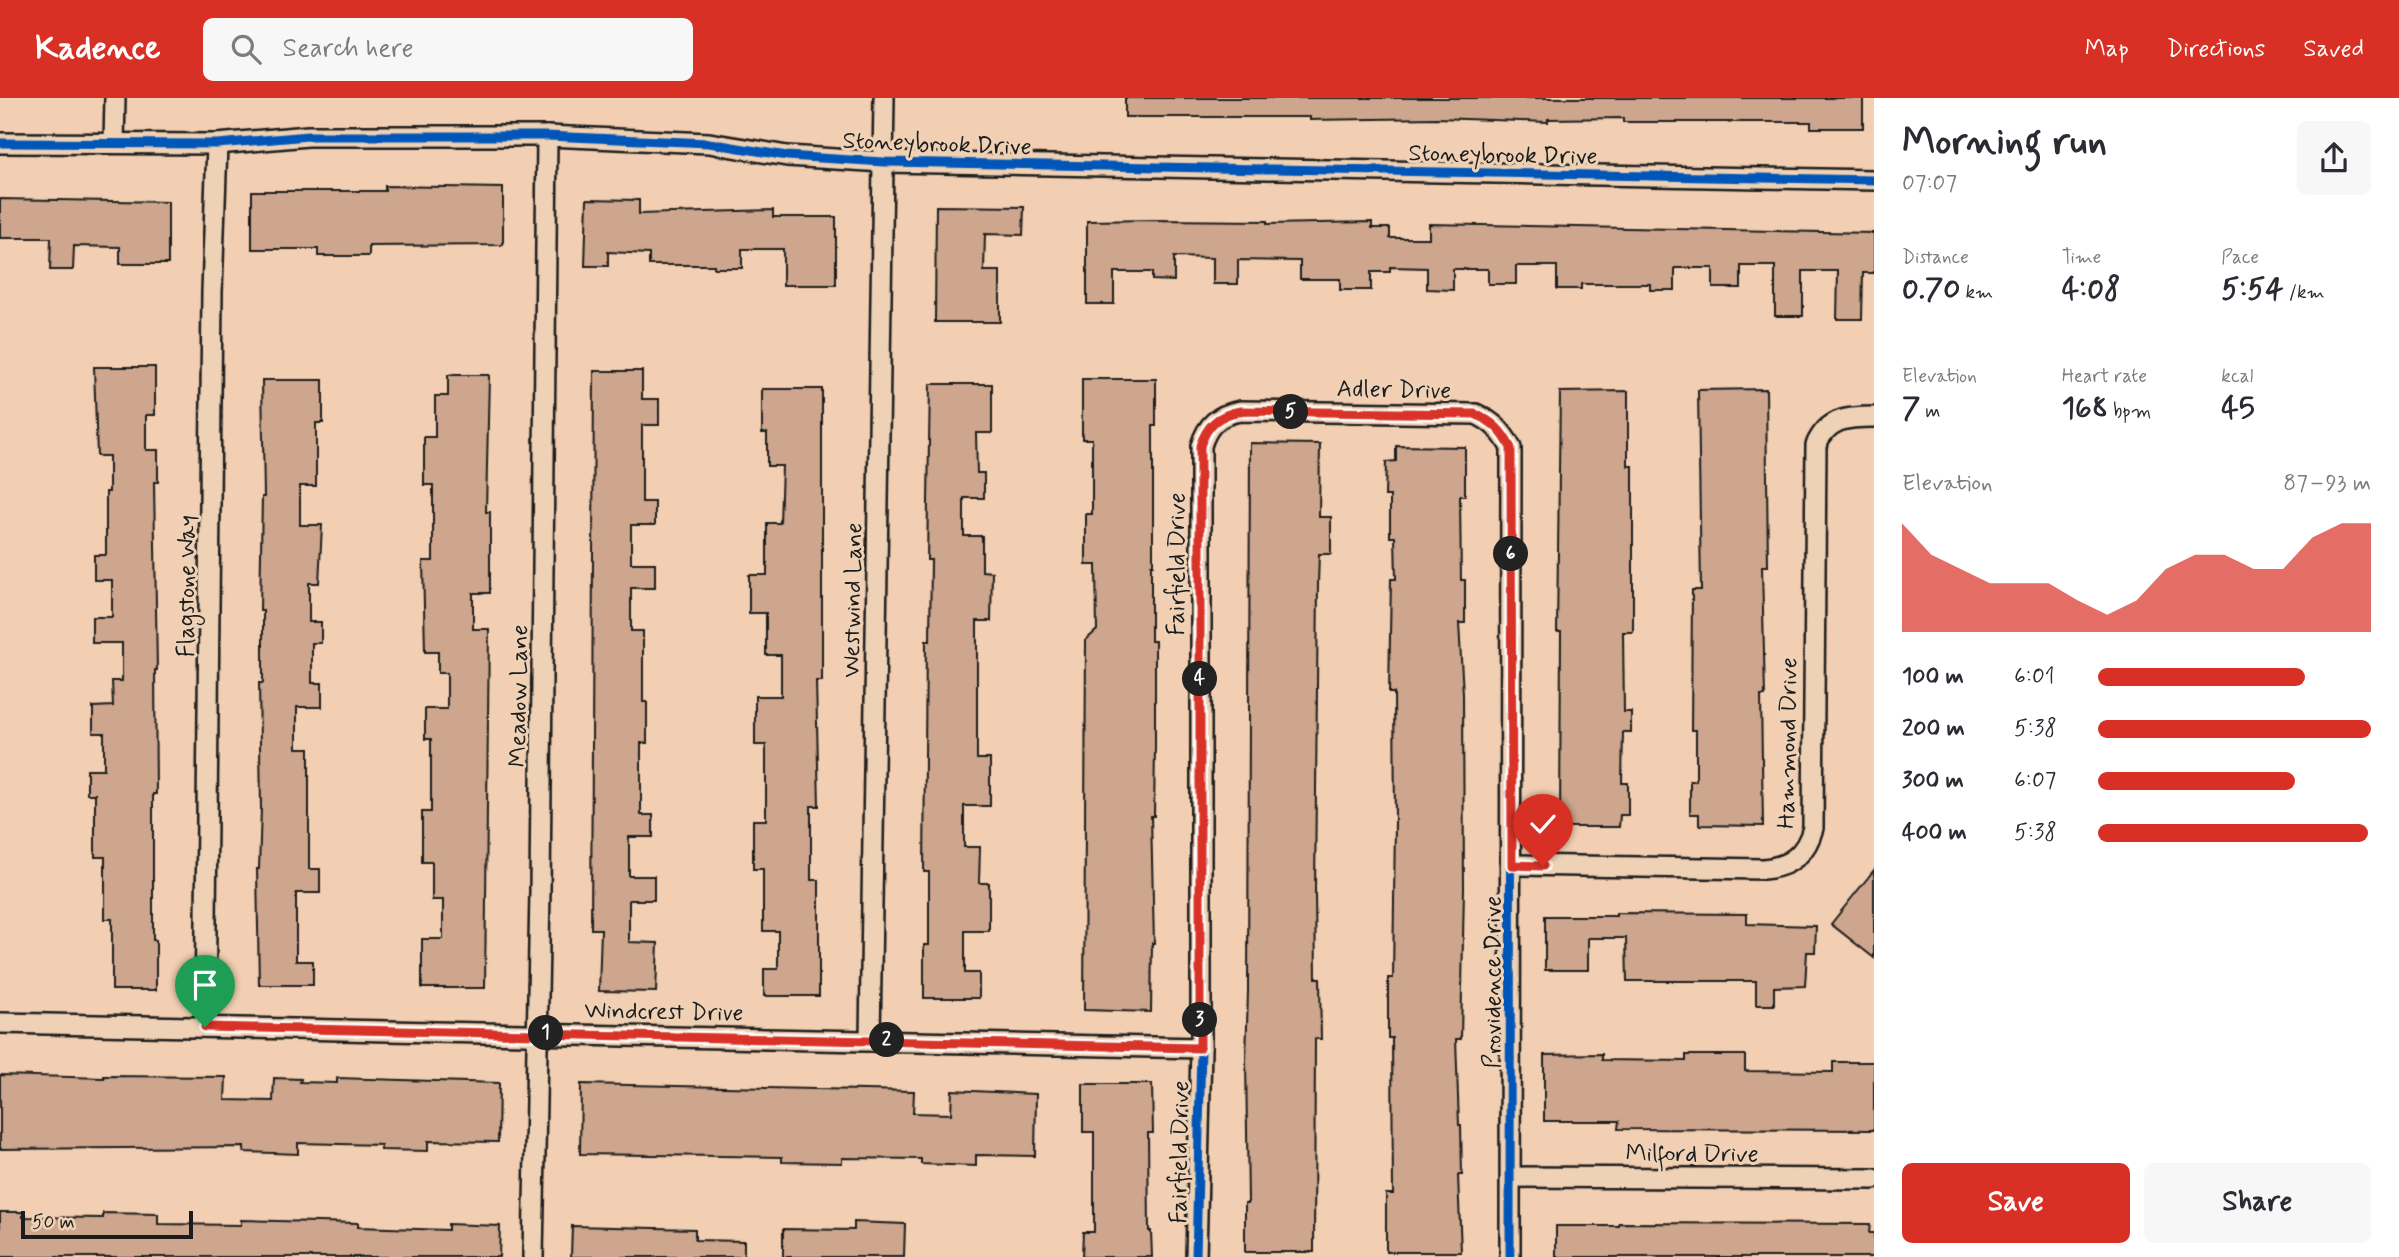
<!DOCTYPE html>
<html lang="en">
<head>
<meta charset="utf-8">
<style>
	body { margin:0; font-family:Mynerve,sans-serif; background:#f7f7f7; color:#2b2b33; height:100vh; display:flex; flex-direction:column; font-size:26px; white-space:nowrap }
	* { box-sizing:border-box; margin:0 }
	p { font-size:23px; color:#7c7c81 }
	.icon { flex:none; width:38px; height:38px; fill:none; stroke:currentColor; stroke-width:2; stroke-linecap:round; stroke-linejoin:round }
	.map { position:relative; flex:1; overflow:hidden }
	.drawer { display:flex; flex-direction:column; background:#fff; width:525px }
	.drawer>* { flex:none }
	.scale { position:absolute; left:21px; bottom:18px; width:172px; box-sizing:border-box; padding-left:7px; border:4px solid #1c1c1c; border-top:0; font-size:19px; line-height:24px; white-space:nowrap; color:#1c1c1c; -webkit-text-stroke:5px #efd2b6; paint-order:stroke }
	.pin { position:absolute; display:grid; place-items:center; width:60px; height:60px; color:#fff; margin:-72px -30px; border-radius:50% 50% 50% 0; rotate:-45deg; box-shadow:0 0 7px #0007 }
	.pin .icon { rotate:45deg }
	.km { position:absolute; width:35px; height:35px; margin:-18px; border-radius:50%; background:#222; color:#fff; font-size:19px; line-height:35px; text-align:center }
	.round { display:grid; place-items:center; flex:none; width:74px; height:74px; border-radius:10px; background:#f7f7f7 }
	.head { display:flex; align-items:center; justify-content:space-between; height:119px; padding:0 28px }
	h1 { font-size:38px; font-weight:700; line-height:52px }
	.stats { display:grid; grid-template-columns:repeat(3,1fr); gap:10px; height:119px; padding:7px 28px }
	.stats div { display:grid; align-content:center }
	.stats b { font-size:30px; font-weight:700 }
	.stats small { font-size:19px; font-weight:400 }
	.stats p { font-size:19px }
	.chart { height:196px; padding:14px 28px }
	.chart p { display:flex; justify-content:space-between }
	.chart svg { width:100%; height:126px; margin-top:7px; fill:#d93025; opacity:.7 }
	.primary-button { display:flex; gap:14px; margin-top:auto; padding:14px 28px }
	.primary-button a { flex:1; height:80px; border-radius:10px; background:#d93025; color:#fff; font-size:28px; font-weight:700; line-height:80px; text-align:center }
	.primary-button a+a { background:#f7f7f7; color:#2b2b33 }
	ul { padding:0 28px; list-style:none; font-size:23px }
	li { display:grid; grid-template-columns:112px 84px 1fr; align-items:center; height:52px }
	li i { height:18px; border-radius:9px; background:#d93025 }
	header { display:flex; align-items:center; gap:42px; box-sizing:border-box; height:98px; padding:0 35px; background:#d93025; color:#fff }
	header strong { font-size:33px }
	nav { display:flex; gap:38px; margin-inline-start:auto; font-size:24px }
	.search { width:490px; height:63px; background:#f7f7f7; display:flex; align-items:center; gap:18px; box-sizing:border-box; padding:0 24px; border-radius:10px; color:#7c7c81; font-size:26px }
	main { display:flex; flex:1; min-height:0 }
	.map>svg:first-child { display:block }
</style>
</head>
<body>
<header>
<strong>Kadence</strong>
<div class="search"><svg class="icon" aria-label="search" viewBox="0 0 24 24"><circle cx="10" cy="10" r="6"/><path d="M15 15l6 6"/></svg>Search here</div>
<nav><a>Map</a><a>Directions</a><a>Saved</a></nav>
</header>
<main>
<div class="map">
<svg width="1874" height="1159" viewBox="0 0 1874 1159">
	<rect width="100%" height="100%" fill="#f2cfb2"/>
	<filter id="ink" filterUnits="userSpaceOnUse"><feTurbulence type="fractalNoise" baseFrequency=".0143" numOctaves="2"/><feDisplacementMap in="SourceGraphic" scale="14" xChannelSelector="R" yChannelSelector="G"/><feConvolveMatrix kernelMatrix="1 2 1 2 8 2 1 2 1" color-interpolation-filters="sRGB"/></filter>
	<g filter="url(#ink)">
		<g fill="#cda68d" stroke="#1c1c1c" stroke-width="2">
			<path d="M1125 0H1863V30H1811V24H1623V20L1548 21V24L1437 20 1310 22V19H1125Z"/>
			<path d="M385 88 503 90V147L369 148V158H318V151H252V93H385Z"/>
			<path d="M0 101 168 104V166H120V149L74 148 73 172H50L51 140H0Z"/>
			<path d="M587 101 639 102V116L773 112V119H836V187H783V151H742V170H714V167H649V156L608 154V168H585Z"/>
			<path d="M936 108 1024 109 1023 137 985 136 984 173H1000V224H935Z"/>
			<path d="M1153 122 1267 123V126L1372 124V130H1390V140H1429V126L1874 135V175H1863L1862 221H1837L1838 173H1803V218H1775V168H1741V190H1713V170H1675V192H1650V186H1581V191H1557V168H1516V186H1488V171H1453V192L1427 191V170L1390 169V174H1371V192H1340V181H1300V163L1238 162V186H1213V160L1174 159V183L1152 182V174H1114V206H1087V123Z"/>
			<path d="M94 269H155V317H146V352H158V384H154L157 572H155L156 696H153V842H156V892H112V821H105V759H95V696H87V671H104V635H93V609L113 608 112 583H122V545H92V519H112V482H94V457H106V394H109V358H97Z"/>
			<path d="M594 273H642V301H659V327H642V404H655V427H631V465H655V490H631V533H643V604H647V645H641V717H653V739H629V778H654V802H629V844L658 845 656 894 599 893 601 831H591Z"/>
			<path d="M448 277H489L486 414H490V495H473V531H489L485 890H422V841H443V802H432V764H422V714H431V641H425V611H447V575H438V554H425L423 463H433V387H424V339H435V298H448Z"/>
			<path d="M1082 281H1156V328H1153V467H1151V543H1155V649L1154 718H1151L1154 845H1152L1151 914 1084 912 1086 542 1097 532 1096 467H1086V416H1092V341H1082Z"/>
			<path d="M262 282H323V325H316V388H300V427H322L319 485H309V524H321V545H312V585H322V609H297V650H309V771H320V795H296V863H313V887H259L257 771H259L261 710 259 585H263V513H260L262 399H264Z"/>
			<path d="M930 286H992V335H976L977 375H984V400H964V438H982V473L992 474 991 523H977V661H990V708H964V749H980L979 785H989V833H965V875H979V900H924V847H929V774H924L926 543H930L931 462H927Z"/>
			<path d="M762 291H822V583H816L819 708H811V782H819V898H764V871H778V833H763V771H753V722H766V647H755V598H781V557H766V515H749V477H767V425H780L782 368H767V335H762Z"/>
			<path d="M1766 291 1768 468H1762L1765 598H1761L1763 728 1699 727V716H1690V683H1696V632H1691L1692 492H1701L1698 292Z"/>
			<path d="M1628 293V368H1633V534H1623L1624 614H1631V634H1623L1622 685H1628V717H1620L1619 729H1560L1561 534H1557L1560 294Z"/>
			<path d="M1250 345 1320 346 1319 419H1331V456H1319L1318 486 1315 794 1316 880H1320L1321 941H1315L1314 1154H1245V1105H1248L1246 962 1248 893Z"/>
			<path d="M1396 348 1465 349V398H1460L1461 482H1465V525H1459L1463 596 1464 790 1461 941H1456L1459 1027H1461L1462 1077H1458L1461 1154H1386V1096H1393L1392 940H1388V880H1393L1395 724 1394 595H1389L1391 481H1396L1395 439H1390V398H1385L1386 364 1396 363Z"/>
			<path d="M1874 772V860L1831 826Z"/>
			<path d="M1616 815 1747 816V826L1816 828 1815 854H1807L1805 888 1774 889V907H1756V883H1627L1626 840H1588V872H1545V818H1616Z"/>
			<path d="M1602 956V962L1686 963V957H1745V973L1833 974V964H1874V1032L1618 1031 1619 1023H1544V957Z"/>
			<path d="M0 977 104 980V978L226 979 225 1002 273 1003 274 980 301 981 300 984 337 985V980L499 985 498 1044 428 1043V1053L381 1052V1047L298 1045V1056L244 1054V1049L0 1051Z"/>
			<path d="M581 986 914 993 913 1015 951 1016 952 992 1036 996 1035 1058 976 1057V1068L921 1066V1061L842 1060V1065L782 1064V1059L580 1056Z"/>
			<path d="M1083 986H1152L1153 1035H1148L1149 1133H1151L1152 1159H1082L1083 1134H1094V1034H1083Z"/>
			<path d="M0 1114H23V1119L103 1120V1115L158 1116V1126L241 1127V1122L358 1125V1129L448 1132V1126L500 1128 499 1159H0Z"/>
			<path d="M854 1124 905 1126 904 1159H783V1131L854 1132Z"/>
			<path d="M1619 1125 1870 1126 1869 1135H1874V1159H1556V1128H1619Z"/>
			<path d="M572 1128 695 1131V1142L744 1143V1159H571Z"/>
		</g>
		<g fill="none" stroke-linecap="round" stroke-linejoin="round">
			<g stroke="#1c1c1c" stroke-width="24">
				<g id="minor">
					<path d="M0 45 217 46 308 38H547L709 45 787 58 884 64 1874 82"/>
					<path d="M114 45 115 0"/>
					<path d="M1512 767 1763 771C1790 769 1806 756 1813 730L1816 347C1828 320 1847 319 1874 319"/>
					<path d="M0 925 1201 950"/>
					<path d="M205 929 212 194 217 46"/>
					<path d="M870 941 884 0"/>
					<path d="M1511 1079 1874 1081"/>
					<path d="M533 1159 540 794 547 38"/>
					<path d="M1196 1159 1201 950V348C1207 327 1218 317 1240 313L1476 316C1493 324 1502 333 1511 350L1510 1159"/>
				</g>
			</g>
			<use href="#minor" stroke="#efd2b6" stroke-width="19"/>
			<g stroke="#efd2b6" stroke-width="13">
				<g id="cycleway">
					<path d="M0 45 217 46 308 38H547L709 45 787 58 884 64 1874 82"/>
					<path d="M1196 1159 1201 950V348C1207 327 1218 317 1240 313L1476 316C1493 324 1502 333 1511 350L1510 1159"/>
				</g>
			</g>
			<use href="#cycleway" stroke="#0057b8" stroke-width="9"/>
		</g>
	</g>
	<g fill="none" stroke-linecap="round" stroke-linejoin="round" filter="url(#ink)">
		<g stroke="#fff" stroke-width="14">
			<path id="route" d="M205 929 1200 950V348C1207 327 1218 317 1240 313L1475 316C1494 324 1502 333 1511 350L1512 767 1543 768"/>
		</g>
		<use href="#route" stroke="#d93025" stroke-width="9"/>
	</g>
	<g text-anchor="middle" stroke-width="6" stroke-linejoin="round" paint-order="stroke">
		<g font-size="24" fill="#1c1c1c" stroke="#efd2b6">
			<text transform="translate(937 45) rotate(2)" y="8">Stoneybrook Drive</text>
			<text transform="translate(1503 56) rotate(1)" y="8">Stoneybrook Drive</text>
			<text transform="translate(1394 291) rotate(1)" y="8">Adler Drive</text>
			<text transform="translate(1176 466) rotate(-90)" y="8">Fairfield Drive</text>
			<text transform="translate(186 488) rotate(-90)" y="8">Flagstone Way</text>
			<text transform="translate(852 502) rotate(-89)" y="8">Westwind Lane</text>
			<text transform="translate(518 598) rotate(-89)" y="8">Meadow Lane</text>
			<text transform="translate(1787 645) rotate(-89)" y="8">Hammond Drive</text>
			<text transform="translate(1492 884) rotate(-90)" y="8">Providence Drive</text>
			<text transform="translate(664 913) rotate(1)" y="8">Windcrest Drive</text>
			<text transform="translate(1179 1054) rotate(-89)" y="8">Fairfield Drive</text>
			<text x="1692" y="1063">Milford Drive</text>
		</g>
	</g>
</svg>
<div class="scale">50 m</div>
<div class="pin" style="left:205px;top:929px;background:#1e9e55"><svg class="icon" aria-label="arrive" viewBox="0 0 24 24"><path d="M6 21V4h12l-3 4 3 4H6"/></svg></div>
<div class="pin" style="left:1543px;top:768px;background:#d93025"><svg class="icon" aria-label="check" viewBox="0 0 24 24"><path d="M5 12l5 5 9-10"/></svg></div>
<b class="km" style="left:546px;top:935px">1</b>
<b class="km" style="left:887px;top:942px">2</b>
<b class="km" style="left:1200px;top:922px">3</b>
<b class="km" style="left:1200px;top:581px">4</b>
<b class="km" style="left:1291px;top:314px">5</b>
<b class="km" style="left:1511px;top:456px">6</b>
</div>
<section class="drawer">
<div class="head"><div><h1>Morning run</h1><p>07:07</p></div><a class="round"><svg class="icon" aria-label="share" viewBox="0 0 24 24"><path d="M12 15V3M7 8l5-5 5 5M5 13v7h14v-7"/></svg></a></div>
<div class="stats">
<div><p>Distance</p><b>0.70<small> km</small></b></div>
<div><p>Time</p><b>4:08</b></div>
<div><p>Pace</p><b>5:54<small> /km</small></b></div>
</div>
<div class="stats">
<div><p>Elevation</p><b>7<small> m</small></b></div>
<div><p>Heart rate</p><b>168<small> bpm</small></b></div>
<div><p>kcal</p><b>45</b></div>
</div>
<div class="chart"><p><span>Elevation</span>87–93 m</p>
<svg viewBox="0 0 160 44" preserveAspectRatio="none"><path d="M0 44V6L10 17L20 22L30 27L40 27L50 27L60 33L70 38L80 33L90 22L100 17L110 17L120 22L130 22L140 11L150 6L160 6V44z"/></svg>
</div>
<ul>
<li><b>100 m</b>6:01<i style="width:76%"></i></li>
<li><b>200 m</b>5:38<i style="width:100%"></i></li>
<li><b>300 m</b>6:07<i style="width:72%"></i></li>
<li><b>400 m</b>5:38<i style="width:99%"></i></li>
</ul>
<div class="primary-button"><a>Save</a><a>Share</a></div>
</section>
</main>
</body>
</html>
